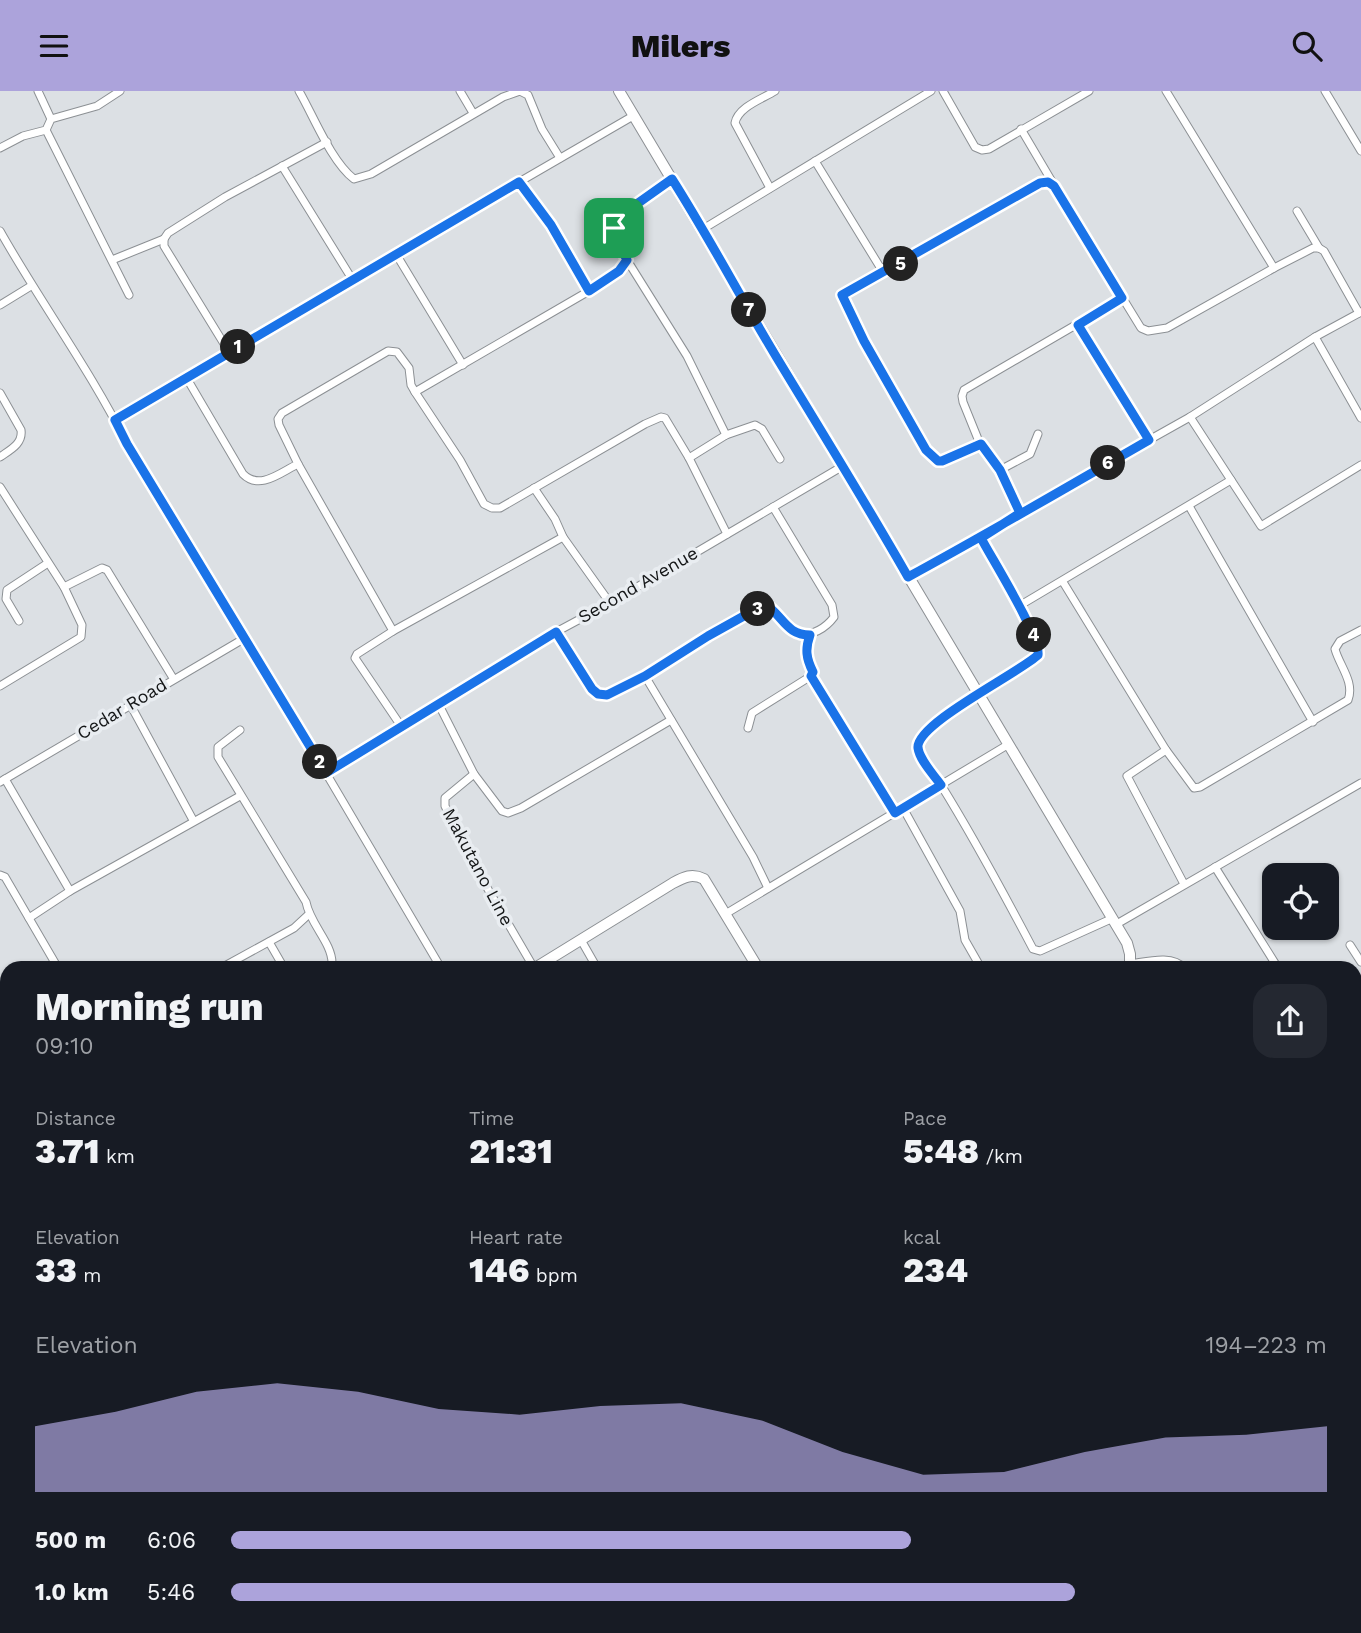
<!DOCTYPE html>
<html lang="en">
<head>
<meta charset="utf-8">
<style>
	body { margin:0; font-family:"Work Sans",sans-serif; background:#242831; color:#f1f3f6; height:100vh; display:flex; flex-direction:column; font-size:26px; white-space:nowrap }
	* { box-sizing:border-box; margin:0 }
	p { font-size:23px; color:#9ea1a6 }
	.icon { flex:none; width:38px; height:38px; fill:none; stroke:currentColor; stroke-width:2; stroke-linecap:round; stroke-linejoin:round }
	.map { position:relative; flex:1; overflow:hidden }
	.panel { position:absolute; left:0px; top:870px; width:1362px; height:674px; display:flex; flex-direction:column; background:#171b24; border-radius:21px 21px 0 0; box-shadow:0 2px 5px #0004 }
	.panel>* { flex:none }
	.controls { position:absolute; left:1262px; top:772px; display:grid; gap:14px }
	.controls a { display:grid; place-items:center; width:77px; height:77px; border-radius:14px; background:#171b24; box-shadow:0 2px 5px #0004; font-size:35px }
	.pin { position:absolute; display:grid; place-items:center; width:60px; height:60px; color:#fff; margin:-30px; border-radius:14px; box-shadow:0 4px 10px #0006 }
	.km { position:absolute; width:35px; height:35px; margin:-18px; border-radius:50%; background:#222; color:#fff; font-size:19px; line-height:35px; text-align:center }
	.round { display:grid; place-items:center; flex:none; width:74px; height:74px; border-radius:21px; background:#242831 }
	.head { display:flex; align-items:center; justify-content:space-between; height:119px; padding:0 35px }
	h1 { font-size:38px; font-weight:800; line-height:52px }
	.metrics { display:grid; grid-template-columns:repeat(3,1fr); gap:10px; height:119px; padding:7px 35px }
	.metrics div { display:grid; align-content:center }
	.metrics b { font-size:35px; font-weight:800 }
	.metrics small { font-size:19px; font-weight:400 }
	.metrics p { font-size:19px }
	.chart { height:196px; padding:14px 35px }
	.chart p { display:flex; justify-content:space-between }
	.chart svg { width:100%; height:126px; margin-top:7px; fill:#aca3db; opacity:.7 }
	ul { padding:0 35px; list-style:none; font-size:23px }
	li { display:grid; grid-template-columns:112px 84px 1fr; align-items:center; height:52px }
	li i { height:18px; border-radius:9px; background:#aca3db }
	header { display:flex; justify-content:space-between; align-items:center; height:91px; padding:0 35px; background:#aca3db; color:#111; font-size:32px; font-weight:800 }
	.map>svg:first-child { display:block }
</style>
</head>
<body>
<header><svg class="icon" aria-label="menu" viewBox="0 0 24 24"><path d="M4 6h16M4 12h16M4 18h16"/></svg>Milers<svg class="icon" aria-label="search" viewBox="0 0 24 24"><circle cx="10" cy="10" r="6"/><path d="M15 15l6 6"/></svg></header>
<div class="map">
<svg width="1361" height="1542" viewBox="0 0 1361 1542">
	<rect width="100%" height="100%" fill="#dce0e4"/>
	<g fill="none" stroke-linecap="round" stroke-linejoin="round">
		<g stroke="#8c9094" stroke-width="9">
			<g id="street">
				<path d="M38 0 51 28"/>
				<path d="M299 0C314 26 331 70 354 88L371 83 503 6 520 0 528 4 542 38 560 67"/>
				<path d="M460 0 473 22"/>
				<path d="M943 0 975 56 982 59 989 58 1089 0"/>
				<path d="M1166 0 1274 177"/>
				<path d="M1325 0 1361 60"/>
				<path d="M1021 38 1054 94"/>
				<path d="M46 39 129 204"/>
				<path d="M0 57 23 45 46 39 51 28 97 15 120 0"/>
				<path d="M815 70 883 181 1040 92 1047 91 1054 95 1141 237 1148 240 1167 237 1274 177 1313 157H1319L1324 160 1359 222"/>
				<path d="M282 75 352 188"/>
				<path d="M519 91 551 134 589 200"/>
				<path d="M770 97 735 32C738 16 762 8 775 0"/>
				<path d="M1297 120 1319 157"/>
				<path d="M703 138 931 0"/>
				<path d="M0 140C40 211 91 280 127 353L257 565 441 877"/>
				<path d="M396 163 463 274"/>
				<path d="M112 169 164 148"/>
				<path d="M627 169 687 265 726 344"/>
				<path d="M883 181 842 204 864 250 926 359 938 370 948 368 980 353"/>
				<path d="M0 214 31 195"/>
				<path d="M1078 234 1149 349"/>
				<path d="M1315 246 1361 327"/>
				<path d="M229 261 164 155V148L168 142 225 106 327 51"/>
				<path d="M186 286 243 383C260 400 281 381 298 373L279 334 278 328 282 322 388 260 397 261 409 277 411 294 415 301 589 200 619 180 627 169C620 156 610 142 617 127L672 88"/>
				<path d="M415 301 460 369 484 413 492 417H500L645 333 661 326 665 327 689 367 727 443"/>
				<path d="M0 302 21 339C23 353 10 359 0 366"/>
				<path d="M115 329 352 188 633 25"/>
				<path d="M689 367 726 344 755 334 762 338 780 368"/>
				<path d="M298 373 393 540"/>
				<path d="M1000 379 1030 363 1038 343"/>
				<path d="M1231 389 1261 435 1361 374"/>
				<path d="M0 396 64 496 102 477 107 479 173 587"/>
				<path d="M534 397 555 428 563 446"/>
				<path d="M1189 415 1313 631"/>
				<path d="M1019 422 1000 379 980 353 963 311 962 305 964 299 1122 207"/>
				<path d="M981 447 1019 515 1231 389 1190 326"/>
				<path d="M908 486 981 447 1019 422 1190 326 1315 246 1361 221"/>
				<path d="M1063 491 1166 659 1194 697 1200 696 1348 609C1355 591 1339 574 1335 558L1340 550 1361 539"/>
				<path d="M1019 515 1038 554V564C1017 585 975 605 949 623 939 630 927 637 920 648 912 661 934 683 941 694 974 747 1004 803 1033 858L1040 860 1111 828"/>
				<path d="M19 530 6 508 7 499 48 472"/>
				<path d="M556 541 592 598 598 603 607 604 645 585 707 545 762 517 769 516 798 544C813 544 825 538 834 526L832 514 773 416"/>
				<path d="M645 585 753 766 768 797"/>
				<path d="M811 585 895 722"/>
				<path d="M0 595 81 546 82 534 64 496"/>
				<path d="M438 612 474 683 502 720 508 722 521 717 671 629"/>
				<path d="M130 613 193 729"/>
				<path d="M401 635 355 567 357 563 393 540 563 446 610 512"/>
				<path d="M748 637 752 622 811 585 813 581C806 567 805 558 810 544"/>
				<path d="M240 639 218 656V666L306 811C310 833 332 852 332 872L326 877"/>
				<path d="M1166 659 1127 685 1184 793"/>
				<path d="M326 682 556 541 610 512 843 375"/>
				<path d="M474 683 445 707V715L475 776 534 877"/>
				<path d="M5 688 70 800"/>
				<path d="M0 691 245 547"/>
				<path d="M903 717 960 820 965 849 981 877"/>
				<path d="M1215 776 1278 877"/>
				<path d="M0 784 5 786 58 877"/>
				<path d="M727 822 1009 653"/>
				<path d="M29 827 70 800 240 705"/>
				<path d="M1115 834 1361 692"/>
				<path d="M581 849 597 877"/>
				<path d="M269 851 284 877"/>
				<path d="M1350 854 1361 871"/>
				<path d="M1130 873C1146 871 1172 863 1184 877"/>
				<path d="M221 877 294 837 308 824"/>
				<path d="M1354 969 1361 965"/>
				<path d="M0 1062 7 1066"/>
				<path d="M1354 1152 1361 1162"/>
				<path d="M1354 1312 1361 1321"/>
				<path d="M0 1325 7 1337"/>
				<path d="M1354 1479 1361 1474"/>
				<path d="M129 1536 132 1542"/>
				<path d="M279 1536 282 1542"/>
				<path d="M875 1536 878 1542"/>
				<path d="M1022 1536 1026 1542"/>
				<path d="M1203 1536 1207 1542"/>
				<path d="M487 1539V1542"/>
				<path d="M110 1542 115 1536"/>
				<path d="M363 1542 372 1536"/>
				<path d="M737 1542 744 1536"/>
				<path d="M1251 1542 1260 1536"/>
			</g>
		</g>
		<g stroke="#8c9094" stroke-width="12">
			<g id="secondary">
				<path d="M619 0 1127 852 1130 863V877"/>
				<path d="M535 877 673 792C684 786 692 782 704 788L758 877"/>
				<path d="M0 1168 7 1164"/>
			</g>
		</g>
		<use href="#street" stroke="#fff" stroke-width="7"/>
		<use href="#secondary" stroke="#fff" stroke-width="10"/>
	</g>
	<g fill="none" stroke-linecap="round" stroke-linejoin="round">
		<g stroke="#fff" stroke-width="14">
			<path id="route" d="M614 137 618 152 627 169 619 180 589 200 551 134 519 91 115 329 127 353 326 682 556 541 592 598 598 603 607 604 645 585 708 545 751 521 769 516C784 528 788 544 810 544 805 558 806 567 813 581L811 585 895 722 941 694C934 684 920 670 918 657 915 633 1019 582 1038 564 1041 546 992 468 981 447L1020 422 1000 379 981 353 942 370H938L926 359 864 250 842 204 1040 92 1048 91 1054 95 1122 207 1078 234 1149 349C1069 395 989 442 908 486 867 414 823 343 780 272 743 211 710 148 672 88L617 127 614 137"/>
		</g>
		<use href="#route" stroke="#1a73e8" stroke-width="9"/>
	</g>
	<g text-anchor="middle" stroke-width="7" stroke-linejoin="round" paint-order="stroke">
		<g font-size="18" fill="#141617" stroke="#e9edf1">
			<text transform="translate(638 494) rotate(-30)" y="6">Second Avenue</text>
			<text transform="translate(122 618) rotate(-31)" y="6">Cedar Road</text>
			<text transform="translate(478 776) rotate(62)" y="6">Makutano Line</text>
		</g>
	</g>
</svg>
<div class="controls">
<a><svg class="icon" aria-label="locate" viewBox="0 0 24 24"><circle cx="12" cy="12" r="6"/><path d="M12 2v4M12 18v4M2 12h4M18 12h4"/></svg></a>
</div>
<div class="pin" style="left:614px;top:137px;background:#1e9e55"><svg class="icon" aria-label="arrive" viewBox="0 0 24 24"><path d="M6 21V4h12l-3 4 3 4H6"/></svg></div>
<b class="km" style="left:238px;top:256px">1</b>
<b class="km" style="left:320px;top:671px">2</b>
<b class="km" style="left:758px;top:518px">3</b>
<b class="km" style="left:1034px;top:544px">4</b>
<b class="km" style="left:901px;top:173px">5</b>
<b class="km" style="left:1108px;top:372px">6</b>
<b class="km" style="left:749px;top:219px">7</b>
<section class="panel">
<div class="head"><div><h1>Morning run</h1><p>09:10</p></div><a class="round"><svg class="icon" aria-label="share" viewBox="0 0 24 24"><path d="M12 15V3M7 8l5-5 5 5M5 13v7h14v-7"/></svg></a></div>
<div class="metrics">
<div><p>Distance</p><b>3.71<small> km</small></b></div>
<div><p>Time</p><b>21:31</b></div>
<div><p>Pace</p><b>5:48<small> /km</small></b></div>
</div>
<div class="metrics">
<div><p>Elevation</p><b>33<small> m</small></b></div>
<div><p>Heart rate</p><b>146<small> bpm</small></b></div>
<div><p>kcal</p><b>234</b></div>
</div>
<div class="chart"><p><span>Elevation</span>194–223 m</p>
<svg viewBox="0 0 160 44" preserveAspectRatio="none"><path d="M0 44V21L10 16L20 9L30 6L40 9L50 15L60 17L70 14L80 13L90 19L100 30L110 38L120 37L130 30L140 25L150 24L160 21V44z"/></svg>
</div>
<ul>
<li><b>500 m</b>6:06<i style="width:62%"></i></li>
<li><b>1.0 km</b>5:46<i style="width:77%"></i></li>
</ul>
</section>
</div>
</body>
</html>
